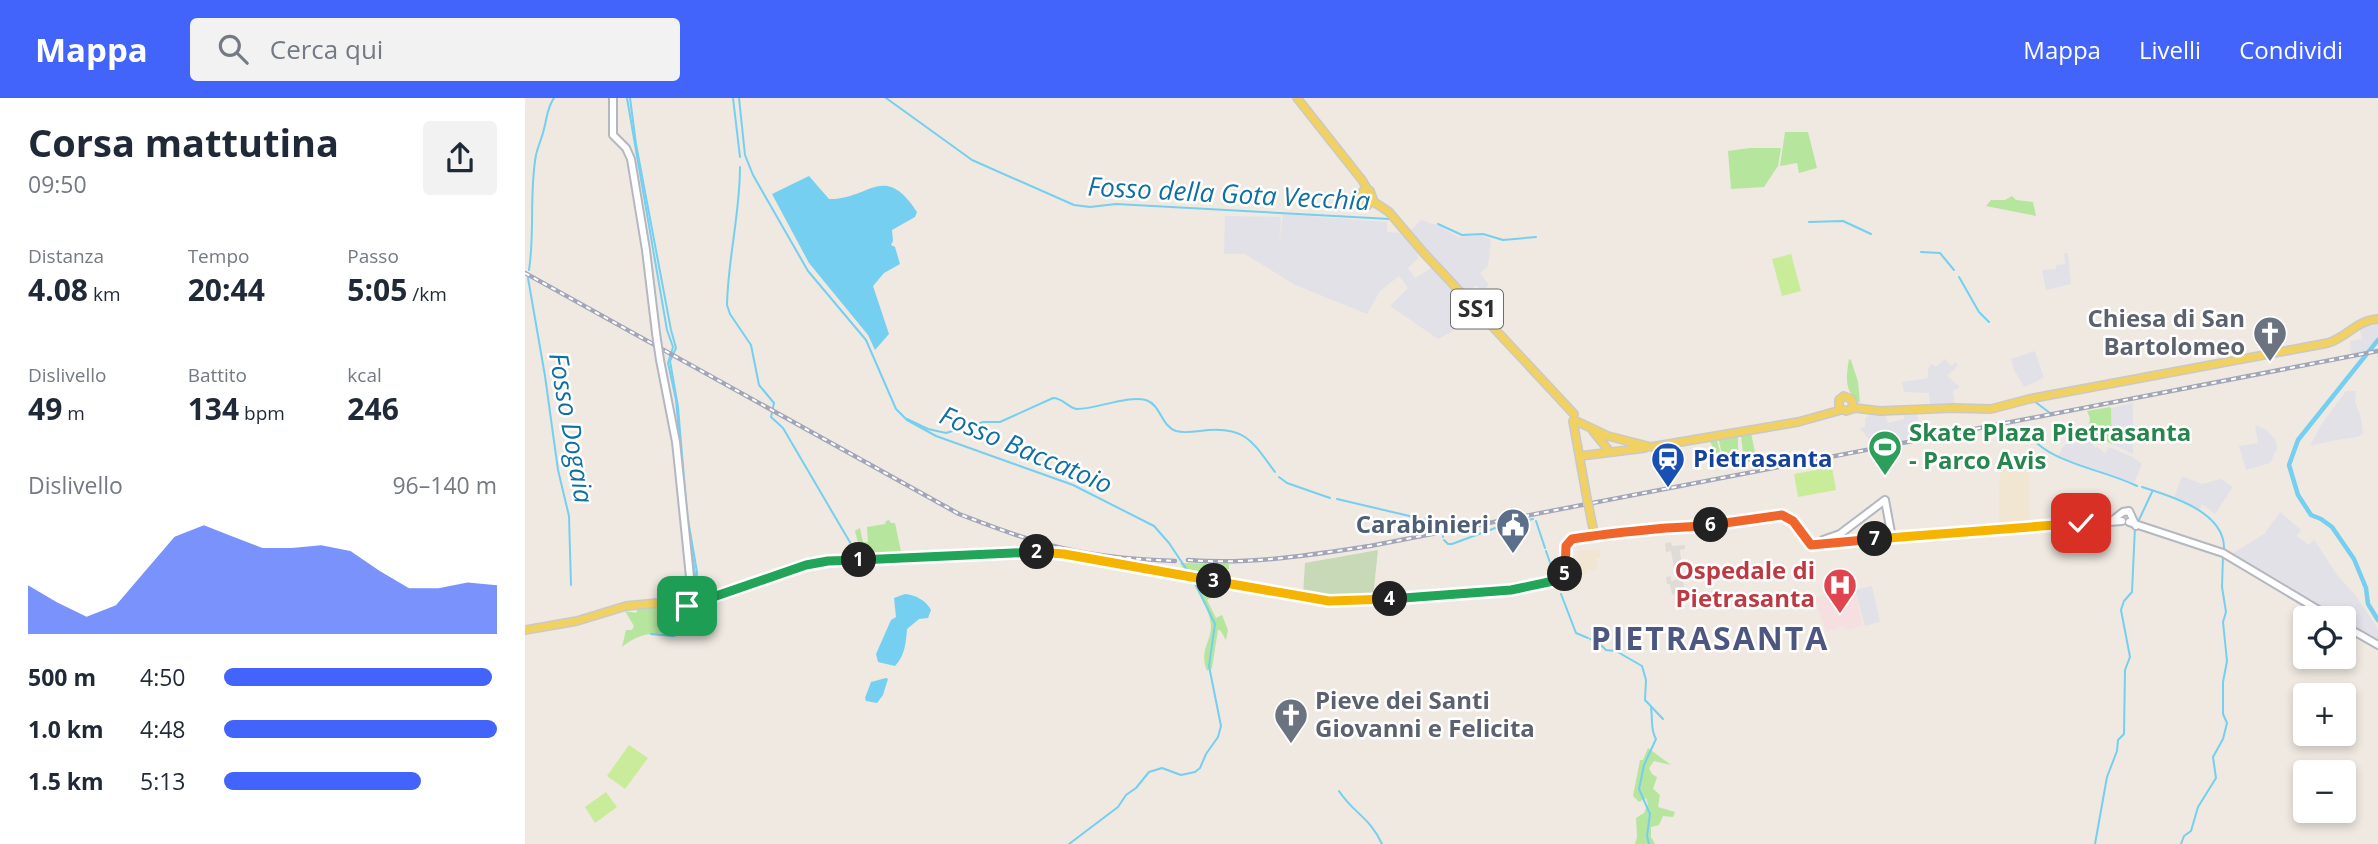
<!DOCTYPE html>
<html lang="it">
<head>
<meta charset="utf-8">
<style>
	body { margin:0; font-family:"Open Sans",sans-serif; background:#f2f2f3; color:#1f2937; height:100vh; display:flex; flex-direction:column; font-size:26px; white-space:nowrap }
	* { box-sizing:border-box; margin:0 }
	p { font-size:23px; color:#747a83 }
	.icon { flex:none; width:38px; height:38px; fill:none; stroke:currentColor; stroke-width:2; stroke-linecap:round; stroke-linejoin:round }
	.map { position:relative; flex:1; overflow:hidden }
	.sheet { display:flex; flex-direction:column; background:#fff; width:525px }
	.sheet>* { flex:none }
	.fabs { position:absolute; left:1768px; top:508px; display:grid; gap:14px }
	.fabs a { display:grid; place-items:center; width:63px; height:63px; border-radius:7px; background:#fff; box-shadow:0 4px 10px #0003; font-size:35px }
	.pin { position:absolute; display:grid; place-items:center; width:60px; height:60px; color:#fff; margin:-30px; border-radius:14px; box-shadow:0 4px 10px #0006 }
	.km { position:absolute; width:35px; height:35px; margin:-18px; border-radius:50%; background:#222; color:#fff; font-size:19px; line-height:35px; text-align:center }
	.round { display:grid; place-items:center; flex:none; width:74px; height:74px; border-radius:7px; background:#f2f2f3 }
	.head { display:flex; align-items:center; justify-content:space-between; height:119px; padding:0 28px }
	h1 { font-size:38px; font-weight:700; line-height:52px }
	.figures { display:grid; grid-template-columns:repeat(3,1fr); gap:10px; height:119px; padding:7px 28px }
	.figures div { display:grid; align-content:center }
	.figures b { font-size:30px; font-weight:700 }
	.figures small { font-size:19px; font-weight:400 }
	.figures p { font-size:19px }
	.chart { height:196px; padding:14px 28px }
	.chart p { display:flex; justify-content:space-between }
	.chart svg { width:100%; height:126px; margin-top:7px; fill:#4264fb; opacity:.7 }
	ul { padding:0 28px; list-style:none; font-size:23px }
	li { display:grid; grid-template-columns:112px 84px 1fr; align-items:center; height:52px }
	li i { height:18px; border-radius:9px; background:#4264fb }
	header { display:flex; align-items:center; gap:42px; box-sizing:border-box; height:98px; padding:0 35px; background:#4264fb; color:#fff }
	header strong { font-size:33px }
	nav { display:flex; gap:38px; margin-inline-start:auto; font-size:24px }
	.search { width:490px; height:63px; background:#f2f2f3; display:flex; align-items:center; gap:18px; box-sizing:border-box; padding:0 24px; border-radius:7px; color:#747a83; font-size:26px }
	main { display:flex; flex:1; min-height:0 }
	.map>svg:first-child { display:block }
</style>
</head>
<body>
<header>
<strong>Mappa</strong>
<div class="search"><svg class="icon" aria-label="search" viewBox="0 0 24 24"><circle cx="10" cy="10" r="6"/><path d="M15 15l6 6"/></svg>Cerca qui</div>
<nav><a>Mappa</a><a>Livelli</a><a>Condividi</a></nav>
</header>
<main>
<section class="sheet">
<div class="head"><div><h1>Corsa mattutina</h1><p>09:50</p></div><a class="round"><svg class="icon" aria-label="share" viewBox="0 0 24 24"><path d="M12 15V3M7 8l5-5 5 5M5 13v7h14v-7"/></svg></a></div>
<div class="figures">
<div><p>Distanza</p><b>4.08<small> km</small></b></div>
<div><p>Tempo</p><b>20:44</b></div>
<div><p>Passo</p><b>5:05<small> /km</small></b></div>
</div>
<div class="figures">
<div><p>Dislivello</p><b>49<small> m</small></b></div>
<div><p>Battito</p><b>134<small> bpm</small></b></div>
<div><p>kcal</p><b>246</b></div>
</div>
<div class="chart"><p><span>Dislivello</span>96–140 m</p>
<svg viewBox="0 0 160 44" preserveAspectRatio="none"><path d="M0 44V27L10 33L20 38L30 34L40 22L50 10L60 6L70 10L80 14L90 14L100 13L110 15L120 22L130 28L140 28L150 26L160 27V44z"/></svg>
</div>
<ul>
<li><b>500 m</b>4:50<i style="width:98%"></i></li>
<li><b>1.0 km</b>4:48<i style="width:100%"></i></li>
<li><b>1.5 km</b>5:13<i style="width:72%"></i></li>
</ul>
</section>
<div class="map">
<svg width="1853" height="746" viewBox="0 0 1853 746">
	<rect width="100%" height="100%" fill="#efe9e1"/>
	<g fill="#e3e1e8">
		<path d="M758 116 862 124V134L879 135 892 151 893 161 883 170 890 180 908 169 944 207 941 212 944 215 927 225 930 232 913 241 865 208 883 190 874 178 855 193 842 216 770 187 720 156H699L700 118 756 119 754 147Z"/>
		<path d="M896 122 914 128 933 139 954 137 966 141 963 168 955 175 964 187 957 193 951 187 941 195 885 133Z"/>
		<path d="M1539 155H1543L1546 186 1521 192 1517 172 1531 171V167L1540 166Z"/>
		<path d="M1853 223V238L1840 254 1826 256 1825 243 1837 241 1834 227Z"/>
		<path d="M1510 253 1519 280 1499 289 1489 272 1486 261Z"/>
		<path d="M1420 261 1426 268 1431 264 1433 267 1422 278 1435 289 1428 293 1430 309H1405L1404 295 1379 294 1377 284 1403 280V271L1406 266 1411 269Z"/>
		<path d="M1821 293H1831L1830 304 1836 320 1838 335 1832 339 1805 343 1785 348 1796 327Z"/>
		<path d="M1608 305V356L1587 346 1586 310Z"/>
		<path d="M1391 314 1398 338 1349 348 1335 330 1340 329V320L1345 317 1360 316 1363 325 1379 321 1378 315Z"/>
		<path d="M1730 327 1742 332 1751 343 1752 350 1745 365 1721 372 1714 348 1733 345Z"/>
		<path d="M1556 333 1564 338 1570 350 1572 349 1580 355 1585 349 1607 359 1617 366 1609 385 1532 358 1537 353 1536 351Z"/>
		<path d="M1657 378 1677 386 1696 381 1708 389 1690 416 1677 406 1675 411 1649 400Z"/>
		<path d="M1755 414 1776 432 1772 438 1774 440 1784 447 1789 441 1812 477 1831 498 1853 531V543L1818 522V520H1814L1707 458 1708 455 1739 436Z"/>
		<path d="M1347 488 1355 524 1340 528 1330 492Z"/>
	</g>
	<g fill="#f0e6d1">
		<path d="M1477 364 1504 375 1505 426 1479 428V426H1474V387Z"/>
		<path d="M1074 451 1075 459 1071 460 1072 471 1062 472V476L1055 477 1052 453Z"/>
	</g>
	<path fill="#f5dfe0" d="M1328 487 1338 528 1320 532 1318 528 1301 534 1290 500Z"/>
	<g fill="#b6e59e">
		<path d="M1260 34H1283L1292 70 1274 75 1272 65 1255 68Z"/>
		<path d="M1225 50H1256L1253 68 1239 89 1206 91 1203 53Z"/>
		<path d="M1487 98 1491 102 1508 104 1511 118 1461 108 1466 102H1480Z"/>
		<path d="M1324 261 1326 262 1333 284 1335 305C1319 294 1321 279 1324 261Z"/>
		<path d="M1585 309 1586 310 1587 346 1563 334 1565 320 1562 313Z"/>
		<path d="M1226 335 1232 364H1222V367L1215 368 1208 365 1201 367 1193 364 1184 340 1191 339 1197 360H1216L1218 356 1216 336Z"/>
		<path d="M1213 336V355L1197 356 1193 339Z"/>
		<path d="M364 422 366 425H370L377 458 337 460 330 433 335 430 338 444H343L342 429 360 426 361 423Z"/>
		<path d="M655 465 704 466V471L691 473 689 481 661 475Z"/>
		<path d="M665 480 684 483 686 488 694 490 692 496 682 502 691 520 697 517 703 532 701 542 695 532H693L687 570 682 573C674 551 686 545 686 528 685 511 672 493 665 480Z"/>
		<path d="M144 506 151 507 157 513 158 525 150 536C129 534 113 535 97 549L101 532H107L109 528 100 513 111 515 114 508Z"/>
		<path d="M1123 650 1146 667 1129 663 1124 670 1127 676 1132 679 1128 691 1135 697 1133 709 1150 714 1148 719 1138 718 1134 727 1126 729V739L1130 746H1110L1112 739 1111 720 1119 715 1123 706 1121 700 1114 704 1108 698 1115 662H1118Z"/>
	</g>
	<path fill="#c8d9b8" d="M853 452 848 499 815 501 778 497 780 465Z"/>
	<g fill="#c9ec9a">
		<path d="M1266 156 1276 193 1257 198 1247 161Z"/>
		<path d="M1307 369 1311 392 1273 399 1269 376Z"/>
		<path d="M104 647 123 660 100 691 82 678Z"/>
		<path d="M81 694 92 709 70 725 60 709Z"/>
	</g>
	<path fill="#dfdcd8" d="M1146 444 1147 448 1160 447V451L1155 452 1160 501 1151 502 1150 496 1147 497 1145 486H1142L1141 479 1146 478V483L1151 482 1146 453 1141 454 1140 445Z"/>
	<g fill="#75cff0">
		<path d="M284 78 304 101C344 102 359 63 392 114L390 119 367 132 368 143 366 147 370 149 375 166 359 175 348 188 364 236 350 252 343 237 284 165 247 96Z"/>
		<path d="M380 496C390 497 401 502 406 512L403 520 394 521 382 531C381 544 380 558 370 568L353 564 351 556 366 522 371 519 369 500Z"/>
		<path d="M361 580 363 581 358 597 352 605 341 603 340 600 346 584Z"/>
	</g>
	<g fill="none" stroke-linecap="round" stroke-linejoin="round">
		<g stroke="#75cff0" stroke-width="2">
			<path d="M102 0 142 232 148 249 143 265 151 302 159 388"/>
			<path d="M105 0 111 46 146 232 151 250 145 263 153 309 162 416 172 474 171 496"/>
			<path d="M208 0 215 59"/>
			<path d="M214 0 220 57 228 77 283 173 341 242 371 311 382 322 411 338 548 387 629 428 644 445 664 475"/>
			<path d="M361 0 447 62 549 107 565 109 591 106 865 121"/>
			<path d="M215 69C215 116 203 160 202 207L205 216 226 247 234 287 249 305 246 319 258 330 333 458"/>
			<path d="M1284 124 1318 123 1346 136"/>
			<path d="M913 126 937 137 958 136 978 142 1011 139"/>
			<path d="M1396 154 1415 155 1429 172"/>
			<path d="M4 172C10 134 4 95 11 57 13 48 17 40 19 31 22 20 22 10 29 0"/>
			<path d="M1434 179 1454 214 1464 224"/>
			<path d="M3 180 20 278 33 372 44 418 46 487"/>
			<path d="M1509 303 1525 315"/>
			<path d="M382 321 403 331 421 335 458 324H475L528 300C538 300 543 310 552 311 572 311 602 297 621 302 636 307 636 328 651 333 661 336 672 333 683 332 722 329 729 346 750 374"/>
			<path d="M1496 328C1524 368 1571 368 1612 388"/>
			<path d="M754 379 762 385 805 400"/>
			<path d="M1617 389C1646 398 1701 414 1699 452"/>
			<path d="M812 401 910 424 916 428 917 433"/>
			<path d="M162 422 170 476V503"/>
			<path d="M1011 423 1020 450"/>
			<path d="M1613 424 1627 394"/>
			<path d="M979 427 1008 421"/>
			<path d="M918 437V439"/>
			<path d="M919 442 923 446H927L973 429"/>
			<path d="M1021 453 1030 479"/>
			<path d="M1036 496 1051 535 1063 540"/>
			<path d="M126 536 149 538 152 535 168 508"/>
			<path d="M1065 541 1071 543"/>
			<path d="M1075 546 1081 552 1091 553 1117 568 1121 582 1120 602 1138 621"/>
			<path d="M814 693C828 715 845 719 857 746"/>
			<path d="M544 746 593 709 601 697 611 690 624 674 637 670 656 677 670 674 675 670 681 656 693 639 696 628 684 568 690 526 669 483"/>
			<path d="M1124 746 1122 738 1125 716 1114 691 1119 667 1131 641C1125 631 1128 621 1126 610"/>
			<path d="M1570 746 1582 679 1592 653 1593 642 1599 636 1600 572 1605 559 1596 512 1599 503 1607 494 1610 429"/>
			<path d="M1656 746 1659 738 1666 733 1673 709 1691 680 1688 659 1698 641 1702 625 1698 616V584L1702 563 1698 524 1701 514 1697 489 1698 458"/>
		</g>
		<path stroke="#75cff0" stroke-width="4.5" d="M1853 242 1773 342 1764 367 1773 397 1786 417 1796 421 1807 429 1829 461 1841 490 1843 506 1853 522"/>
		<g stroke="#b4b7c1" stroke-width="10">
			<g id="secondary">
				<path d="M88 0V37L101 50 106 61 121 152 131 235"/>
				<path d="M135 262 151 344 154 372 165 479 161 500"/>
				<path d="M1589 421 1598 414 1604 413 1611 428"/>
				<path d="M1604 424 1698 455 1807 520"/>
				<path d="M1070 437 1143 430 1153 431 1251 417C1271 418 1274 436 1286 447L1597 423"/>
				<path d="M1298 442 1315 436 1360 402 1367 440"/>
				<path d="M1818 527 1853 547"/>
			</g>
		</g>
		<g stroke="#c9c9c9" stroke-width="10">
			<g id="primary">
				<path d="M772 0 837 82 843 92"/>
				<path d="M847 101 843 107 838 106 836 100 838 93H845L849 104 864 114 898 154 1049 316"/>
				<path d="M1326 311 1328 305 1326 301 1319 298 1314 302V310L1321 313 1330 310 1355 313 1428 310 1466 311 1504 301 1803 245C1822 239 1832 222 1853 221"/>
				<path d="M1048 323 1062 401"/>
				<path d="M1051 323 1083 338 1126 349 1273 324 1316 312"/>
				<path d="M1068 333 1085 354"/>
				<path d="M1055 358 1120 350"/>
				<path d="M1064 410 1069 435 1067 437 1069 438"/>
				<circle cx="159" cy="504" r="4.5"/>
				<path d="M162 508 249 477 294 464 509 454 539 456 804 503 828 504 986 492 1039 480 1042 445 1047 441 1067 438"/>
				<path d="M0 532 52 523 101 508 154 503"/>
			</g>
		</g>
		<use href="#secondary" stroke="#fff" stroke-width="6"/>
		<use href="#primary" stroke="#f2d163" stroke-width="7"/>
		<g stroke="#a3a6b8" stroke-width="4.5">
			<g id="rail">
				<path d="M0 175 434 416C468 429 502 442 537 450 574 459 612 461 650 463"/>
				<path d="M663 462C724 467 785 457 845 448L1853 253"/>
			</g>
		</g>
		<use href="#rail" stroke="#fff" stroke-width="2" stroke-dasharray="5" stroke-linecap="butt"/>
		<g stroke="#b4b7c1" stroke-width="10" stroke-linecap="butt">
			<path id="secondary-bridge" d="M131 235 135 262"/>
		</g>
		<g stroke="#c9c9c9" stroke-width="10" stroke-linecap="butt">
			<path id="primary-bridge" d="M1062 401 1064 410"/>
		</g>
		<use href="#secondary-bridge" stroke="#fff" stroke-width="6"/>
		<use href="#primary-bridge" stroke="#f2d163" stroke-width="7"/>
	</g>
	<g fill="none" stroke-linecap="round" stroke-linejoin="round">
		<g stroke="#fff" stroke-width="14">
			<path id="split-1" d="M162 508 281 467 303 463 334 462"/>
		</g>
		<g stroke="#fff" stroke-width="14">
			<path id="split-2" d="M334 462 512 454"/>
		</g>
		<g stroke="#fff" stroke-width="14">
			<path id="split-3" d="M512 454 539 456 689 483"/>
		</g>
		<g stroke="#fff" stroke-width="14">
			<path id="split-4" d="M689 483 804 503 865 501"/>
		</g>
		<g stroke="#fff" stroke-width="14">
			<path id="split-5" d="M865 501 986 492 1038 481 1040 476"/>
		</g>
		<g stroke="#fff" stroke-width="14">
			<path id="split-6" d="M1040 476 1041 448 1047 441C1077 436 1109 433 1141 430 1156 429 1170 429 1186 427"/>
		</g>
		<g stroke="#fff" stroke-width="14">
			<path id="split-7" d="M1186 427 1257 417 1268 423 1286 447 1350 441"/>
		</g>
		<g stroke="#fff" stroke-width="14">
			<path id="split-8" d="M1350 441 1556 425"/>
		</g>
		<use href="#split-1" stroke="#22a559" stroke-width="9"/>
		<use href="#split-2" stroke="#22a559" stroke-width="9"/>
		<use href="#split-3" stroke="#f5b400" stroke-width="9"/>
		<use href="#split-4" stroke="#f5b400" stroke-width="9"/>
		<use href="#split-5" stroke="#22a559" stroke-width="9"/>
		<use href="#split-6" stroke="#f0652b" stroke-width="9"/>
		<use href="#split-7" stroke="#f0652b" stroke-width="9"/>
		<use href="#split-8" stroke="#f5b400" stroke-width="9"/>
	</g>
	<defs>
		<g id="church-pin" transform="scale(1.75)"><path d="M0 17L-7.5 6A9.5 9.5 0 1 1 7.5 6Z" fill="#6b7280" stroke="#fff"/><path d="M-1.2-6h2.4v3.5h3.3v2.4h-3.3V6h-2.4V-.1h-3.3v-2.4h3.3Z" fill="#fff"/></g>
		<g id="stadium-pin" transform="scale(1.75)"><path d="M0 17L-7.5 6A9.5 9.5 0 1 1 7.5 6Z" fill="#2e9e5b" stroke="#fff"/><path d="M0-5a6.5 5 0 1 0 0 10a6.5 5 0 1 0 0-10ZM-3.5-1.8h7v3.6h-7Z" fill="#fff"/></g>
		<g id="station-pin" transform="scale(1.75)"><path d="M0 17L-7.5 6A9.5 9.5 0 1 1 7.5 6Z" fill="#1a4fb4" stroke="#fff"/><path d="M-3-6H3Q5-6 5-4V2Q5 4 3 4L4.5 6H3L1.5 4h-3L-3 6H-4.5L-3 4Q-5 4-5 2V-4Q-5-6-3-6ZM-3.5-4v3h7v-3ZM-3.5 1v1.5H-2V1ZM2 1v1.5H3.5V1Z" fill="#fff"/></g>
		<g id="civic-pin" transform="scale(1.75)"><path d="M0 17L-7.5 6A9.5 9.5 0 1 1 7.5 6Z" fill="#5c6f8a" stroke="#fff"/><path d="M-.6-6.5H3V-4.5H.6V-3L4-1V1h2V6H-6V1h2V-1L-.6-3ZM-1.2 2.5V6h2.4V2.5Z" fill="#fff"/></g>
		<g id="hospital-pin" transform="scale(1.75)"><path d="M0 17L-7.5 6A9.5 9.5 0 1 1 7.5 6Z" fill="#e0444e" stroke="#fff"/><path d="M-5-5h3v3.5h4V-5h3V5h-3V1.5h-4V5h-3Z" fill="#fff"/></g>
	</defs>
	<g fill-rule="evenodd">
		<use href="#church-pin" x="1745" y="235"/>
		<use href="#stadium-pin" x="1360" y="349"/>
		<use href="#station-pin" x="1143" y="361"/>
		<use href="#civic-pin" x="988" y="427"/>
		<use href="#hospital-pin" x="1315" y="487"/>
		<use href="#church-pin" x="766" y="617"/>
	</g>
	<g text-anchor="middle" stroke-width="5" stroke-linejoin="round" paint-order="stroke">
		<rect fill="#fff" stroke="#6d6d6d" stroke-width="2" x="926" y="191.5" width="52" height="39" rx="5"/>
		<g font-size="23" font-weight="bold" fill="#2e2e2e">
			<text x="952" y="219">SS1</text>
		</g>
		<g font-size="24" font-weight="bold" fill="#5b616d" stroke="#fff" text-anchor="end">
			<text x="1720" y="229">Chiesa di San<tspan x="1720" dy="28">Bartolomeo</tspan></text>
			<text x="790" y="611" text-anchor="start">Pieve dei Santi<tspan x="790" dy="28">Giovanni e Felicita</tspan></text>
		</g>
		<g font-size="24" font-weight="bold" fill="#27864d" stroke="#fff" text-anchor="start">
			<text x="1384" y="343">Skate Plaza Pietrasanta<tspan x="1384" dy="28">- Parco Avis</tspan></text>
		</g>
		<g font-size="24" font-weight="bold" fill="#164399" stroke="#fff" text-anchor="start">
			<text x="1168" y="369">Pietrasanta</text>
		</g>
		<g font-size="24" font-weight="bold" fill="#4e5e75" stroke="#fff" text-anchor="end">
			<text x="964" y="435">Carabinieri</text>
		</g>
		<g font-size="24" font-weight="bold" fill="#be3a42" stroke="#fff" text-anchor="end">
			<text x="1290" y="481">Ospedale di<tspan x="1290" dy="28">Pietrasanta</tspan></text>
		</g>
		<g font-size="26" font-style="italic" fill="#0d6fa3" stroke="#fff">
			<text transform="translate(704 96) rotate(3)" y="9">Fosso della Gota Vecchia</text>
			<text transform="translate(46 330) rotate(80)" y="9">Fosso Dogaia</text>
			<text transform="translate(501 352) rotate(23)" y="9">Fosso Baccatoio</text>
		</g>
		<g font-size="32" font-weight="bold" letter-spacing="2" fill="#4d5680" stroke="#fff">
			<text x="1185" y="552">PIETRASANTA</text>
		</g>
	</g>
</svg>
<div class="fabs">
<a><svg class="icon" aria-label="locate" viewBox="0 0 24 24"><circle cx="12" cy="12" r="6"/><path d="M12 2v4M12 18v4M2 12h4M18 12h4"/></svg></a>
<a>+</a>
<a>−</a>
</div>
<div class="pin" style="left:162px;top:508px;background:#1e9e55"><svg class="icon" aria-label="arrive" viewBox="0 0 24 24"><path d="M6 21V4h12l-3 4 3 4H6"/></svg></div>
<div class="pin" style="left:1556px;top:425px;background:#d93025"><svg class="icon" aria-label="check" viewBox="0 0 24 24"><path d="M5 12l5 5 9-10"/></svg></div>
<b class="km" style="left:334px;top:462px">1</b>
<b class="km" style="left:512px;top:454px">2</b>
<b class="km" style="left:689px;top:483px">3</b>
<b class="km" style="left:865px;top:501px">4</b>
<b class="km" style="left:1040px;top:476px">5</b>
<b class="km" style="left:1186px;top:427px">6</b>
<b class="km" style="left:1350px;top:441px">7</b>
</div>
</main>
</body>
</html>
